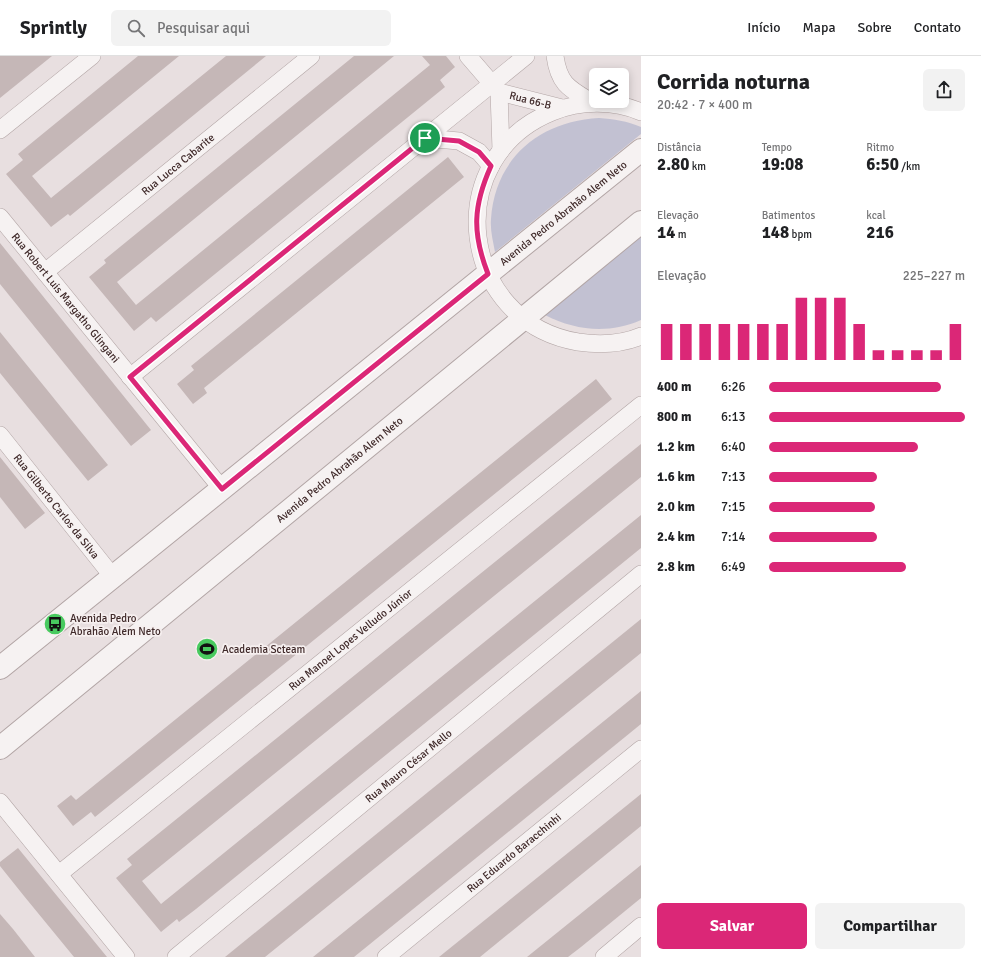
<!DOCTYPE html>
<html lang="pt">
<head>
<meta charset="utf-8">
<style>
	body { margin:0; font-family:Signika,sans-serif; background:#f2f2f2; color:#202124; height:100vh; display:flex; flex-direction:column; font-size:15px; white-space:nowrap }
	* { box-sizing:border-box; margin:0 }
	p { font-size:13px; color:#757577 }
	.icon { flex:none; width:22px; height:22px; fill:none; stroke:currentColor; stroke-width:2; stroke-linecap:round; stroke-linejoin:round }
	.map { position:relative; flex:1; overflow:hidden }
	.side { display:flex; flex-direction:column; background:#fff; width:340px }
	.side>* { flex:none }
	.tools { position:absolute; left:589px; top:12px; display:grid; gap:8px }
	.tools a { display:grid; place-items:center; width:40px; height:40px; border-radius:6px; background:#fff; box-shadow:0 2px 10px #0003; font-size:20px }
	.pin { position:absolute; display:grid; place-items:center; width:34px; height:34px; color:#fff; margin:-17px; border:2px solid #fff; border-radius:50%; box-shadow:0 1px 4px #0007 }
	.round { display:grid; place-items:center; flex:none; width:42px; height:42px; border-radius:6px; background:#f2f2f2 }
	.summary { display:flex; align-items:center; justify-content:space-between; height:68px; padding:0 16px }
	h1 { font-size:22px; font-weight:700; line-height:30px }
	.stats { display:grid; grid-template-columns:repeat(3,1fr); gap:6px; height:68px; padding:4px 16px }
	.stats div { display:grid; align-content:center }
	.stats b { font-size:17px; font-weight:700 }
	.stats small { font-size:11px; font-weight:400 }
	.stats p { font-size:11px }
	.chart { height:112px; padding:8px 16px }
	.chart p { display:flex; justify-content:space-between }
	.chart svg { width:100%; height:72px; margin-top:4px; stroke:#db2777; stroke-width:6 }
	.primary-button { display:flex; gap:8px; margin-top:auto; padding:8px 16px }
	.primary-button a { flex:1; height:46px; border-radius:6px; background:#db2777; color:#fff; font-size:16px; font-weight:700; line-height:46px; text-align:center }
	.primary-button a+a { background:#f2f2f2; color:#202124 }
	ul { padding:0 16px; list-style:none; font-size:13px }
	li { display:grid; grid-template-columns:64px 48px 1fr; align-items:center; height:30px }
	li i { height:10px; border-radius:5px; background:#db2777 }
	header { display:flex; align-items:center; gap:24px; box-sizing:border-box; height:56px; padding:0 20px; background:#fff; border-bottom:1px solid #e0e0e0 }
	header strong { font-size:19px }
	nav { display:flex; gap:22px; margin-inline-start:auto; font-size:14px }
	.search { width:280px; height:36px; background:#f2f2f2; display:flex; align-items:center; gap:10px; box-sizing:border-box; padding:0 14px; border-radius:6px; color:#757577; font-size:15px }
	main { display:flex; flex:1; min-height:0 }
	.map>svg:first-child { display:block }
</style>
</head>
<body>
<header>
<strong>Sprintly</strong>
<div class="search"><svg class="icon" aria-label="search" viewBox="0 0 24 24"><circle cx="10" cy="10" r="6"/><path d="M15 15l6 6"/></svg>Pesquisar aqui</div>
<nav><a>Início</a><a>Mapa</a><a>Sobre</a><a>Contato</a></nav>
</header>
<main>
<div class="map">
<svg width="641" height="901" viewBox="0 0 641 901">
	<rect width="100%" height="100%" fill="#e8dfe0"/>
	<g fill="#c2c1d2">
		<path d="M599 62C614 63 627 65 641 71V78L495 196C493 185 490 174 491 163 495 102 540 65 599 62Z"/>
		<path d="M641 180V264C609 278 576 275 545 259Z"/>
	</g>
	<g fill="#c5b7b7">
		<path d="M0 0H52L0 42Z"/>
		<path d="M138 0H179L32 120 51 142 226 0H266L70 160 68 158 51 171 6 118 23 104 18 98Z"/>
		<path d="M354 0H394L117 226 136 249 430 9 422 0H446L455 11 440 24 445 31 156 266 151 261 134 275 89 221 106 207 104 204Z"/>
		<path d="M448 101 464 121 204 332 207 337 193 348 177 328 194 314 191 310Z"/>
		<path d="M0 187 151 374 131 390 0 228Z"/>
		<path d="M0 276 108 409 88 425 0 317Z"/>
		<path d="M596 323 612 343 95 761 91 756 73 770 57 750 71 739 76 744Z"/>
		<path d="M641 388V421L142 825 161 848 641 459V492L196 853 179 866 177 863 161 876 116 822 132 809 127 803Z"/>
		<path d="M0 401 45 457 25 473 0 441Z"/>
		<path d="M641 563V597L265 901H225Z"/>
		<path d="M641 635V668L544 747 354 901H313Z"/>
		<path d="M641 738V770L480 901H439Z"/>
		<path d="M18 792 44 824 107 901H74L24 840 0 810V806Z"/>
		<path d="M641 809V842L581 891 568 901H527Z"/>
		<path d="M0 858 13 873 35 901H0Z"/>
	</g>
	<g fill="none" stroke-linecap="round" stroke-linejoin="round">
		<g stroke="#b2a5a5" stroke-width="18">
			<g id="minor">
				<path id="s1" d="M468 0 499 36 562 52"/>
				<path d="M555 0C559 29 570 33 593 47"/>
				<path d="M499 36 501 94"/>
				<path d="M641 56C613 44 580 45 552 56 439 102 459 266 578 286 599 289 622 288 641 280"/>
				<path d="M0 74 92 0"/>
				<path d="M425 82 459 85 479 96 491 110"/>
				<path id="s2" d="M0 161 222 433"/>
				<path id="s3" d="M45 216 311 0"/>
				<path d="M130 321 526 0"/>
				<path id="s4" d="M0 379 113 521"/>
				<path d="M0 746 126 901"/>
				<path id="s5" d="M59 818 641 349"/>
				<path id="s6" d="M176 901 641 518"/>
				<path id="s7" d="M386 901 641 693"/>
				<path d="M604 901 641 870"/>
			</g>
		</g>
		<g stroke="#b2a5a5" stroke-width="24">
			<g id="tertiary">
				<path id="s8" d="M0 612 641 94"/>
				<path id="s9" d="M0 692 641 166"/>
			</g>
		</g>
		<use href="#minor" stroke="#f6f2f2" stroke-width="17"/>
		<use href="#tertiary" stroke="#f6f2f2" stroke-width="22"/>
	</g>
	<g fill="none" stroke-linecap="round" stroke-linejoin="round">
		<g stroke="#fff" stroke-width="8">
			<path id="route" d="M425 82 459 85 479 96 491 110C473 150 472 177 488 218L222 433 130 321Z"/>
		</g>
		<use href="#route" stroke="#db2777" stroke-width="5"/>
	</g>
	<defs>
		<g id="bus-disc" transform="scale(1.15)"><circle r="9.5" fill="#48ca5f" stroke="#f6efef"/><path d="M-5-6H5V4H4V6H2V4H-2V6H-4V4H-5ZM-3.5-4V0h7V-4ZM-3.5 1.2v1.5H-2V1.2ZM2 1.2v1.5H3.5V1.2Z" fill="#111"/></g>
		<g id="stadium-disc" transform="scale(1.15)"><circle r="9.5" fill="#48ca5f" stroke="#f6efef"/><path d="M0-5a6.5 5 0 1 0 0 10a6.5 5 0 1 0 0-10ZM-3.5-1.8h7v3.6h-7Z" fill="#111"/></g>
	</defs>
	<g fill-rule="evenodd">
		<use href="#bus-disc" x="55" y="568"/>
		<use href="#stadium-disc" x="207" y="593"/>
	</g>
	<g text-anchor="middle" stroke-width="3.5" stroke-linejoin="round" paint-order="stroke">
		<g font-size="11" fill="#3f2929" stroke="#f6efef">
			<text dy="4" stroke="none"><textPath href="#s1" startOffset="80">Rua 66-B</textPath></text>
			<text dy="4" stroke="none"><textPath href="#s3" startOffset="171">Rua Lucca Cabarite</textPath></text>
			<text dy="4" stroke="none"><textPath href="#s8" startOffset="724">Avenida Pedro Abrahão Alem Neto</textPath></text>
			<text dy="4" stroke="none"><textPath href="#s2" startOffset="104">Rua Robert Luis Margatho Glingani</textPath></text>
			<text dy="4" stroke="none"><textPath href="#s9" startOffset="439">Avenida Pedro Abrahão Alem Neto</textPath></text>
			<text dy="4" stroke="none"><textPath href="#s4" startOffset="91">Rua Gilberto Carlos da Silva</textPath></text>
			<text dy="4" stroke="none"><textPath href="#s5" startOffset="374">Rua Manoel Lopes Velludo Júnior</textPath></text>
			<text dy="4" stroke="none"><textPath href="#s6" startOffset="301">Rua Mauro César Mello</textPath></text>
			<text dy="4" stroke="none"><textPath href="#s7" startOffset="165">Rua Eduardo Baracchinhi</textPath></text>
		</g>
		<g font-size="11" fill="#3f2929" stroke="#f6efef" text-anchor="start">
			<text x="70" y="566">Avenida Pedro<tspan x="70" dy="13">Abrahão Alem Neto</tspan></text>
			<text x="222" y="597">Academia Scteam</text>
		</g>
	</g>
</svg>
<div class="tools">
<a><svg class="icon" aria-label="layers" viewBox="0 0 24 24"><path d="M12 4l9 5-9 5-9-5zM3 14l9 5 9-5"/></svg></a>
</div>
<div class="pin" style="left:425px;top:82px;background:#1e9e55"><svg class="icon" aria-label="arrive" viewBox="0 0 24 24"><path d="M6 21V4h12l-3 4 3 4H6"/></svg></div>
</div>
<section class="side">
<div class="summary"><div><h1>Corrida noturna</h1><p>20:42 · 7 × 400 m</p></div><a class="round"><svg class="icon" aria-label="share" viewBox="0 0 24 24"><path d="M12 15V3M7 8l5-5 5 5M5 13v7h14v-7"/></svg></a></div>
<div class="stats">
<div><p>Distância</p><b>2.80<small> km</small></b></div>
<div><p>Tempo</p><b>19:08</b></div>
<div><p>Ritmo</p><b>6:50<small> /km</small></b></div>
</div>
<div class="stats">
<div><p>Elevação</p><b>14<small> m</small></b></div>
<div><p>Batimentos</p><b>148<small> bpm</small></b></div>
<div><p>kcal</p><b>216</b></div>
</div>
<div class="chart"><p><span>Elevação</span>225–227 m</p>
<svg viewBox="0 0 160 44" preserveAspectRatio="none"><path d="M5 44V22M15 44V22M25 44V22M35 44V22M45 44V22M55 44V22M65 44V22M75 44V6M85 44V6M95 44V6M105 44V22M115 44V38M125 44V38M135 44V38M145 44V38M155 44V22"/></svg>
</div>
<ul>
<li><b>400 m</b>6:26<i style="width:88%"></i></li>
<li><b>800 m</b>6:13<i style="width:100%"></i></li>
<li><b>1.2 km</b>6:40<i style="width:76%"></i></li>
<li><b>1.6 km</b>7:13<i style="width:55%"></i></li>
<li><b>2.0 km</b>7:15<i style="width:54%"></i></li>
<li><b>2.4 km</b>7:14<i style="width:55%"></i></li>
<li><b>2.8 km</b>6:49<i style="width:70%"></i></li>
</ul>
<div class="primary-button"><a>Salvar</a><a>Compartilhar</a></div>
</section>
</main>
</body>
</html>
